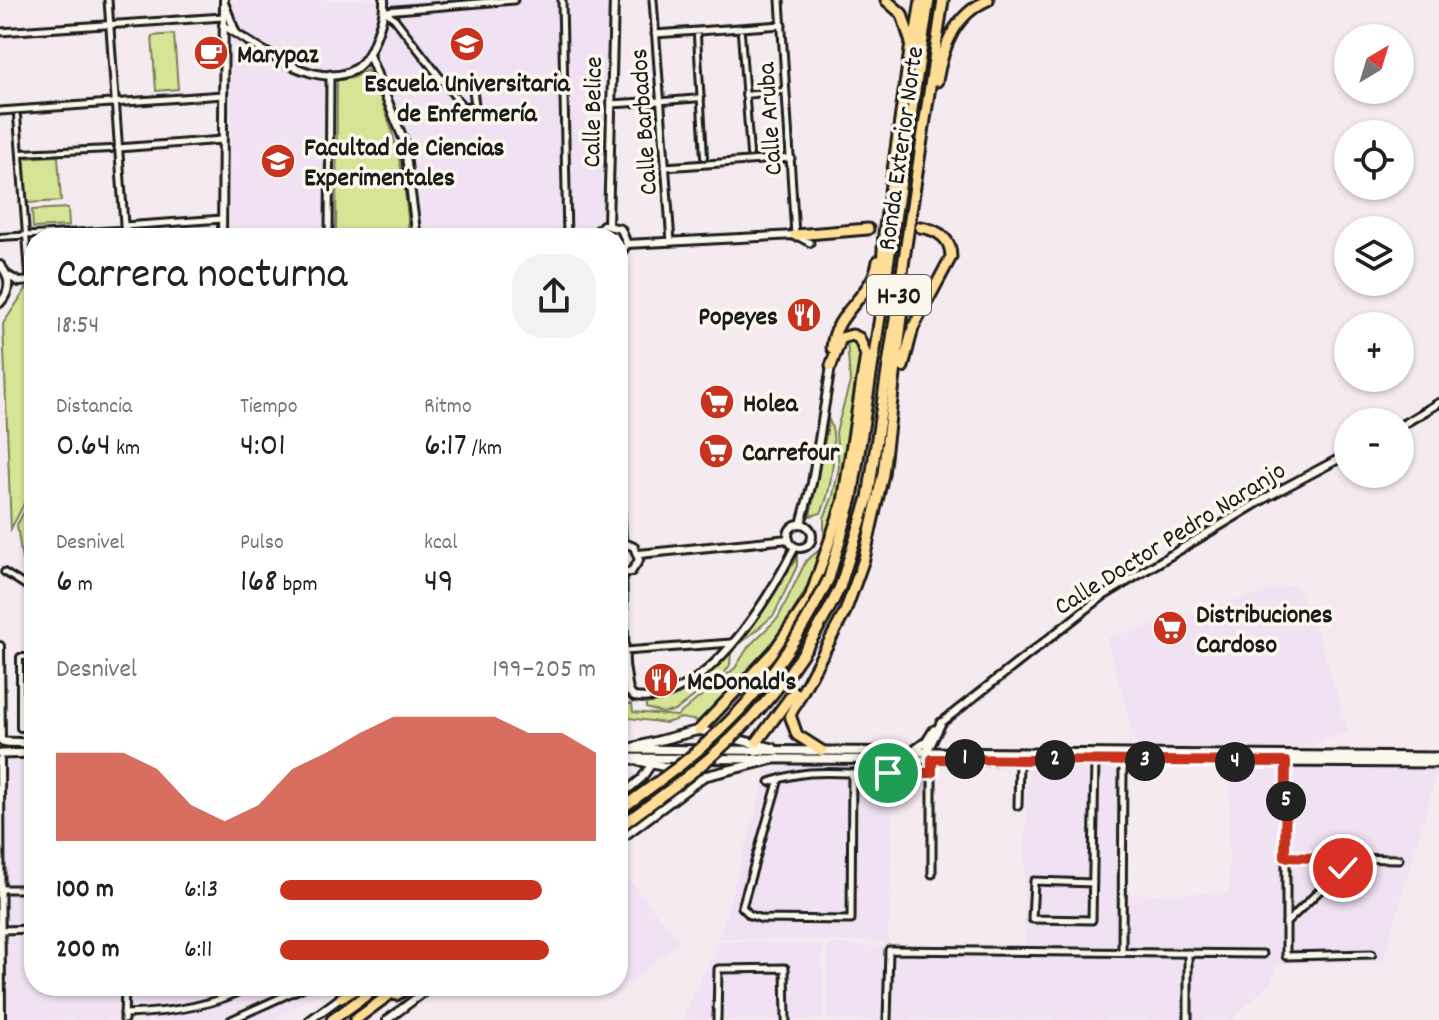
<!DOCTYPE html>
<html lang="es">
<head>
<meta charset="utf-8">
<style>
	body { margin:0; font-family:Dekko,sans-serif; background:#f2f2f2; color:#222; height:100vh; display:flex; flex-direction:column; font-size:30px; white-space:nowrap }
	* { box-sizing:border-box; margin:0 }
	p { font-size:26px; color:#767676 }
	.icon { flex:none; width:44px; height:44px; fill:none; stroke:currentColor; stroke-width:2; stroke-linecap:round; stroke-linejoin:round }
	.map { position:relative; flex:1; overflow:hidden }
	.details { position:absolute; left:24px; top:228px; width:604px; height:768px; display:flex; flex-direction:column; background:#fff; border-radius:32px; box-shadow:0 2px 6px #0004 }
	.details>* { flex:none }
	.needle { width:52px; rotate:38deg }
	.controls { position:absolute; left:1334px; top:24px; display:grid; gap:16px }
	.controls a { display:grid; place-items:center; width:80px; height:80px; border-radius:50%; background:#fff; box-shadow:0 2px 6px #0004; font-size:40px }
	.pin { position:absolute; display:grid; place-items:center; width:68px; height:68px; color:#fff; margin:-34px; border:4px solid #fff; border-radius:50%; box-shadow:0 2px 8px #0007 }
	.km { position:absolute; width:40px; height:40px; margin:-20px; border-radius:50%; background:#222; color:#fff; font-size:22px; line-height:40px; text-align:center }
	.round { display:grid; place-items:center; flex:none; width:84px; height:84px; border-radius:32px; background:#f2f2f2 }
	.overview { display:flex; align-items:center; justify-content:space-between; height:136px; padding:0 32px }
	h1 { font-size:44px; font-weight:600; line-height:60px }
	.metrics { display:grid; grid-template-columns:repeat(3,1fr); gap:12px; height:136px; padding:8px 32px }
	.metrics div { display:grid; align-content:center }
	.metrics b { font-size:34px; font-weight:600 }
	.metrics small { font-size:22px; font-weight:400 }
	.metrics p { font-size:22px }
	.chart { height:224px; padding:16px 32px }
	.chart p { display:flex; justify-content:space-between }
	.chart svg { width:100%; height:144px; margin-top:8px; fill:#c8321e; opacity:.7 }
	ul { padding:0 32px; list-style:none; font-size:26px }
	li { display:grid; grid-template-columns:128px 96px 1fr; align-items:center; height:60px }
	li i { height:20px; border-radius:10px; background:#c8321e }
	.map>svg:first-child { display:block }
</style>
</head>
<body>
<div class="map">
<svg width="1439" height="1020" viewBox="0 0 1439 1020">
	<rect width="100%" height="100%" fill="#f5eaf0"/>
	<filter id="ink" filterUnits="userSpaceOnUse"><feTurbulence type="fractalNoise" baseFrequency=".0125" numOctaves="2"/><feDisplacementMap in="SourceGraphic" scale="16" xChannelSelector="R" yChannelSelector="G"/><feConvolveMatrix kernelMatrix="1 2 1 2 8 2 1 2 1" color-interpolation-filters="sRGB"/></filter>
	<g filter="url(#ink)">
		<g fill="#f0e1f3">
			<path d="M232 0H608L601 218 593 224 585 238H230Z"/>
			<path d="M1295 584 1319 636 1348 732 1301 748 1138 752 1107 638Z"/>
			<path d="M34 760V986H330L274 1020H6L5 766 7 761Z"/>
			<path d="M1027 763 1120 765 1118 947 1024 946Z"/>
			<path d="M893 765 888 942 719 938 767 772 793 766Z"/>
			<path d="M1230 765H1439L1383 962 1276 963 1273 979 1232 1020H827L828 944 1126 956 1127 894 1229 893Z"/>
			<path d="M618 866 679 941 609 1001 597 986H618Z"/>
			<path d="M718 941 822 945 823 1020H682Z"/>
		</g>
		<g fill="#d7e395" stroke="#7a8058" stroke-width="2">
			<path d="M174 34 178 89 156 91 152 36Z"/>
			<path d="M367 70C394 119 407 182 409 238H336L337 80 352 78Z"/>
			<path d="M58 156 61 201 27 203 24 158Z"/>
			<path d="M68 208 69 226 33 228 32 210Z"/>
			<path d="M26 289H34V484L11 529 3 324Z"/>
			<path d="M847 339 855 340 862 353C854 406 851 465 836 516 811 599 763 665 698 721L681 718 666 723 621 717 624 704H632L633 712 677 716 735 668 749 646 778 618 806 561 824 546V518L833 496 839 467 836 432 850 382Z"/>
			<path d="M829 420C839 439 831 493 821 513L810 516Z"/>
			<path d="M34 493V576L22 560 17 525Z"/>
			<path d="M797 558V566L774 615 735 648Z"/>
			<path d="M731 652 730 665 725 672 675 711 662 713 646 708V704C684 700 706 678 731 652Z"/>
		</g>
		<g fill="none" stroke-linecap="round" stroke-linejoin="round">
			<path stroke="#d4cbd0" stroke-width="9" stroke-dasharray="9 4.5" stroke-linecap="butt" d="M868 229 917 227"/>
			<g stroke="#1c1c1c" stroke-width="10">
				<g id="pedestrian">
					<path d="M741 33 750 154"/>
					<path d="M697 36 704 157"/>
					<path d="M745 95 782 91"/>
					<path d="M664 101 701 98"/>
					<path d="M17 116 29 274"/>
					<path d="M20 153 111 149"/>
					<path d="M0 237 118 230"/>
					<path d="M4 572 34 591"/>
					<path d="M34 657H20V728H34"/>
				</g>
			</g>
			<g stroke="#1c1c1c" stroke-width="11">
				<g id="minor">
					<path d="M108 0 125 238"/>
					<path d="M562 0 567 238"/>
					<path d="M653 0 671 242"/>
					<path d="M780 0 795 235 810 243"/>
					<path d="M384 11 394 18 463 107 475 105 472 83"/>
					<path d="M385 11 514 0"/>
					<path d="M0 32 223 17"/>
					<path d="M655 34 782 25"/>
					<path d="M611 104 660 101"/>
					<path d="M0 111 223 95"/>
					<path d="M118 148 222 140"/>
					<path d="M665 167 791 158"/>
					<path d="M124 226 222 219"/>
					<path d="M329 238 330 74"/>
					<path d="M625 651 731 643"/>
					<path d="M1286 762V956L1372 954"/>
					<path d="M852 773H932"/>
					<path d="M770 782C801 771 820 772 852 773L851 920 762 919 750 915 742 907 779 779"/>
					<path d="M1018 806 1019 761"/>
					<path d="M1285 857 1399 859"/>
					<path d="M932 874V759"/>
					<path d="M1093 883 1034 881 1032 919 1092 920 1095 761"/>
					<path d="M2 889H34"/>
					<path d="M1286 923 1343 868 1347 859"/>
					<path d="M2 930 34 929"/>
					<path d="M1122 952 1123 761"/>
					<path d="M124 1014C166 1013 214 1006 251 986"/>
					<path d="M124 1020 125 986"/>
					<path d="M231 1020 306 986"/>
					<path d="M717 1020 718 969 785 968 786 1020"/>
					<path d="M887 1020 889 950 1263 954"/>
					<path d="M1188 1020V953"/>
				</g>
			</g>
			<g stroke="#1c1c1c" stroke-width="12">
				<g id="tertiary">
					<path d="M225 5 235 31"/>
					<path d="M223 25C262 50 348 115 374 42 379 28 385 15 384 0"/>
					<path d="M369 55 404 141 417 238"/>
					<path d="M608 224 614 0"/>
					<path d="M222 238 224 0"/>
					<path d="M591 238 603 225 621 229 627 244 618 258"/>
					<path d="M627 244 795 235"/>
					<path d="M0 265C11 277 11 291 0 303"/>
					<path d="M7 275 19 282 34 281"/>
					<path d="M1400 426 1439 403"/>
					<path d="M618 451 622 542"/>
					<path d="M801 524 812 483 831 366"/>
					<circle cx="800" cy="536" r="12"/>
					<path d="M639 554 789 539"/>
					<path d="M618 573 631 572 639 560 634 547 622 542"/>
					<path d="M0 646 1 740"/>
					<path d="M625 665 629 692 634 697C705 707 768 600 795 547"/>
					<path d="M618 684 622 670"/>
					<path d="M618 710 625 665 622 574"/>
					<path d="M941 723 1103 596 1269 496 1348 454"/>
					<path d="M618 734 628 749"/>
					<path d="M0 760 1 1020"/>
					<path d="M618 775V784"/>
					<path d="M618 798 642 778 654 760"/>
					<path d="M618 841 705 776"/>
					<path d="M310 1020 343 996"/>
					<path d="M387 1020 432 986"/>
				</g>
			</g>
			<g stroke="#1c1c1c" stroke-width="13">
				<g id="secondary">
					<path d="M3 742 34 743"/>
					<path d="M631 748 699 730 773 748"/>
					<path d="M618 749 1439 757"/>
					<path d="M912 752 927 741 934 730"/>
					<path d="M926 753 941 723"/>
					<path d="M1 754 34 753"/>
					<path d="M618 758 1439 763"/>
					<path d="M631 759 705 776 778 758"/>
				</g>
			</g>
			<g stroke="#1c1c1c" stroke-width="15">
				<g id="motorway">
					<path d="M914 45 921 0"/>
					<path d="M937 81C943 47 954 15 988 0"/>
					<path d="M795 235 868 229"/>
					<path d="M881 282 884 234 911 43 902 14 886 0"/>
					<path d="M832 348C834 312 873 296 878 261"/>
					<path d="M903 367 913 328 951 257C951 238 938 230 920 227"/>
					<path d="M829 578 852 498 929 0"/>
					<path d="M840 587 868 498 943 0"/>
					<path d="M810 598 843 502 866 355 859 338 852 335 841 338 831 366"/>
					<path d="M699 730 774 651 813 594"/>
					<path d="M757 742 794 692"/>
					<path d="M822 751 797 735 790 715 845 612 864 559 883 474 905 292"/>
					<path d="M618 811 662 779"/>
					<path d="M618 828 676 785"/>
					<path d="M396 995 411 986"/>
					<path d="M341 998 361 986"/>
					<path d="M332 1020 379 986"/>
					<path d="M355 1020 401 986"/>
				</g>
			</g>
			<use href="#pedestrian" stroke="#fbf7ec" stroke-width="4"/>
			<use href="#minor" stroke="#fbf7ec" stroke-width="5"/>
			<use href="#tertiary" stroke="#fbf7ec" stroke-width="6"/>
			<use href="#secondary" stroke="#fbf7ec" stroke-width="7"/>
			<use href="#motorway" stroke="#ffdd96" stroke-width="9"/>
			<g stroke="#1c1c1c" stroke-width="15" stroke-linecap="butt">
				<g id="motorway-bridge">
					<path d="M662 779C736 725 789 661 829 578"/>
					<path d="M676 785C748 731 802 668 840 587"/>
				</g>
			</g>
			<use href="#motorway-bridge" stroke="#ffdd96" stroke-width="9"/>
		</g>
	</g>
	<g fill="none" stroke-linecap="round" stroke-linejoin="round" filter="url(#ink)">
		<g stroke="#fff" stroke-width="16">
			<path id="route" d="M888 773H932V759L1286 762 1285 857 1347 859 1343 868"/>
		</g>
		<use href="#route" stroke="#c8321e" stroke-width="10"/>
	</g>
	<defs>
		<g id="university-disc" transform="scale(1.8)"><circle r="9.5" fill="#c8321e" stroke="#fbf7ec"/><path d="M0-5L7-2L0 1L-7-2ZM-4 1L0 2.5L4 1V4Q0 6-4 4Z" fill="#fff"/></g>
		<g id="cafe-disc" transform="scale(1.8)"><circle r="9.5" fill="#c8321e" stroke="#fbf7ec"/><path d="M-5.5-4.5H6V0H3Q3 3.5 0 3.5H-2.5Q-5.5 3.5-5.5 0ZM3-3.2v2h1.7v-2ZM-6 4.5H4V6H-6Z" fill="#fff"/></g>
		<g id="restaurant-disc" transform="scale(1.8)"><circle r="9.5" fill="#c8321e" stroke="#fbf7ec"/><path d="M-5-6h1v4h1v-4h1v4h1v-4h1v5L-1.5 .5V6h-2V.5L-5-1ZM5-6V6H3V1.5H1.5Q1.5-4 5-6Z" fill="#fff"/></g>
		<g id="supermarket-disc" transform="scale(1.8)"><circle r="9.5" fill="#c8321e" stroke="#fbf7ec"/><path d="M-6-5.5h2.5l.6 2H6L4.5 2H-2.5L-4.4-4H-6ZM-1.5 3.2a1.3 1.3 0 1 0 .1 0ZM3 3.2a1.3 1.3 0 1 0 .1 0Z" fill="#fff"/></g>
	</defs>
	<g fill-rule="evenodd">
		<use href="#university-disc" x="467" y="44"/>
		<use href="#cafe-disc" x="211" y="53"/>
		<use href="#university-disc" x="278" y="161"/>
		<use href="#restaurant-disc" x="804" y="315"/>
		<use href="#supermarket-disc" x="717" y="402"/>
		<use href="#supermarket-disc" x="716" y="451"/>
		<use href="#supermarket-disc" x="1170" y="628"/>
		<use href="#restaurant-disc" x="661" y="680"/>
	</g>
	<g text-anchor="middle" stroke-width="7" stroke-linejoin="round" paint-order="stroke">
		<rect fill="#fbf7ec" stroke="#5f5e5a" stroke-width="2" x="867" y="275" width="64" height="40" rx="6"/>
		<g font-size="24" font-weight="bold" fill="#1c1c1c">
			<text x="899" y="303">H-30</text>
		</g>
		<g font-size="26" font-weight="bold" fill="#1c1c1c" stroke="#fbf7ec" text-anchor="start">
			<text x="237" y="62">Marypaz</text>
			<text x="467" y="91" text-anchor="middle">Escuela Universitaria<tspan x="467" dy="30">de Enfermería</tspan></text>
			<text x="304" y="155">Facultad de Ciencias<tspan x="304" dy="30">Experimentales</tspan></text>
			<text x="778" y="324" text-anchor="end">Popeyes</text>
			<text x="743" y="411">Holea</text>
			<text x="742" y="460">Carrefour</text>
			<text x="1196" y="622">Distribuciones<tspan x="1196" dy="30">Cardoso</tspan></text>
			<text x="687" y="689">McDonald's</text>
		</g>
		<g font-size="26" fill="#1c1c1c" stroke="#fbf7ec">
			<text transform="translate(591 112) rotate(-89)" y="9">Calle Belice</text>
			<text transform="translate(768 119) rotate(-94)" y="9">Calle Aruba</text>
			<text transform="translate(642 122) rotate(-94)" y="9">Calle Barbados</text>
			<text transform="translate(899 148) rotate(-82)" y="9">Ronda Exterior Norte</text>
			<text transform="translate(1169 537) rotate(-32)" y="9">Calle Doctor Pedro Naranjo</text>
		</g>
	</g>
</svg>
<div class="controls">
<a><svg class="needle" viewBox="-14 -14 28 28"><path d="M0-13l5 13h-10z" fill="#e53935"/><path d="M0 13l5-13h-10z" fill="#767676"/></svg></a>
<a><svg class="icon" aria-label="locate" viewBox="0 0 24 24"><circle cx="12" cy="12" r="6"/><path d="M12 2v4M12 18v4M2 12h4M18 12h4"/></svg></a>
<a><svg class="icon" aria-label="layers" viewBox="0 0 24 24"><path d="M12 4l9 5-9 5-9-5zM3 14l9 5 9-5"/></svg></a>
<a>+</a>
<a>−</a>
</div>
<div class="pin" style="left:888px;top:773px;background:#1e9e55"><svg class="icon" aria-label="arrive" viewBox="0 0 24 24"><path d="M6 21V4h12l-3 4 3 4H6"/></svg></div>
<div class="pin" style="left:1343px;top:868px;background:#d93025"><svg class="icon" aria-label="check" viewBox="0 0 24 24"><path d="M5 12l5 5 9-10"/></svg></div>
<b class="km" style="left:965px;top:759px">1</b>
<b class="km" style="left:1055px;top:760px">2</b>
<b class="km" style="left:1145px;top:761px">3</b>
<b class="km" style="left:1235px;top:762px">4</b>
<b class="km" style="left:1286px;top:801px">5</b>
<section class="details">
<div class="overview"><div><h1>Carrera nocturna</h1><p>18:54</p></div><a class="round"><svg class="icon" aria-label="share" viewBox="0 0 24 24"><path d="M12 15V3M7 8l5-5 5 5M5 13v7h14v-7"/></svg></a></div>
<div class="metrics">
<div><p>Distancia</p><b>0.64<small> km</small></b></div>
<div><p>Tiempo</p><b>4:01</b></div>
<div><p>Ritmo</p><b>6:17<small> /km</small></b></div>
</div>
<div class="metrics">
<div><p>Desnivel</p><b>6<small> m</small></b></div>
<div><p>Pulso</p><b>168<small> bpm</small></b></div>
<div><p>kcal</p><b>49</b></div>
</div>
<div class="chart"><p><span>Desnivel</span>199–205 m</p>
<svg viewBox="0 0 160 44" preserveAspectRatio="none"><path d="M0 44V17L10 17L20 17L30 22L40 33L50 38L60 33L70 22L80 17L90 11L100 6L110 6L120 6L130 6L140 11L150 11L160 17V44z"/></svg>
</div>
<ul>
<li><b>100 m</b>6:13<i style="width:83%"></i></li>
<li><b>200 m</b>6:11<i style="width:85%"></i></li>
</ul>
</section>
</div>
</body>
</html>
